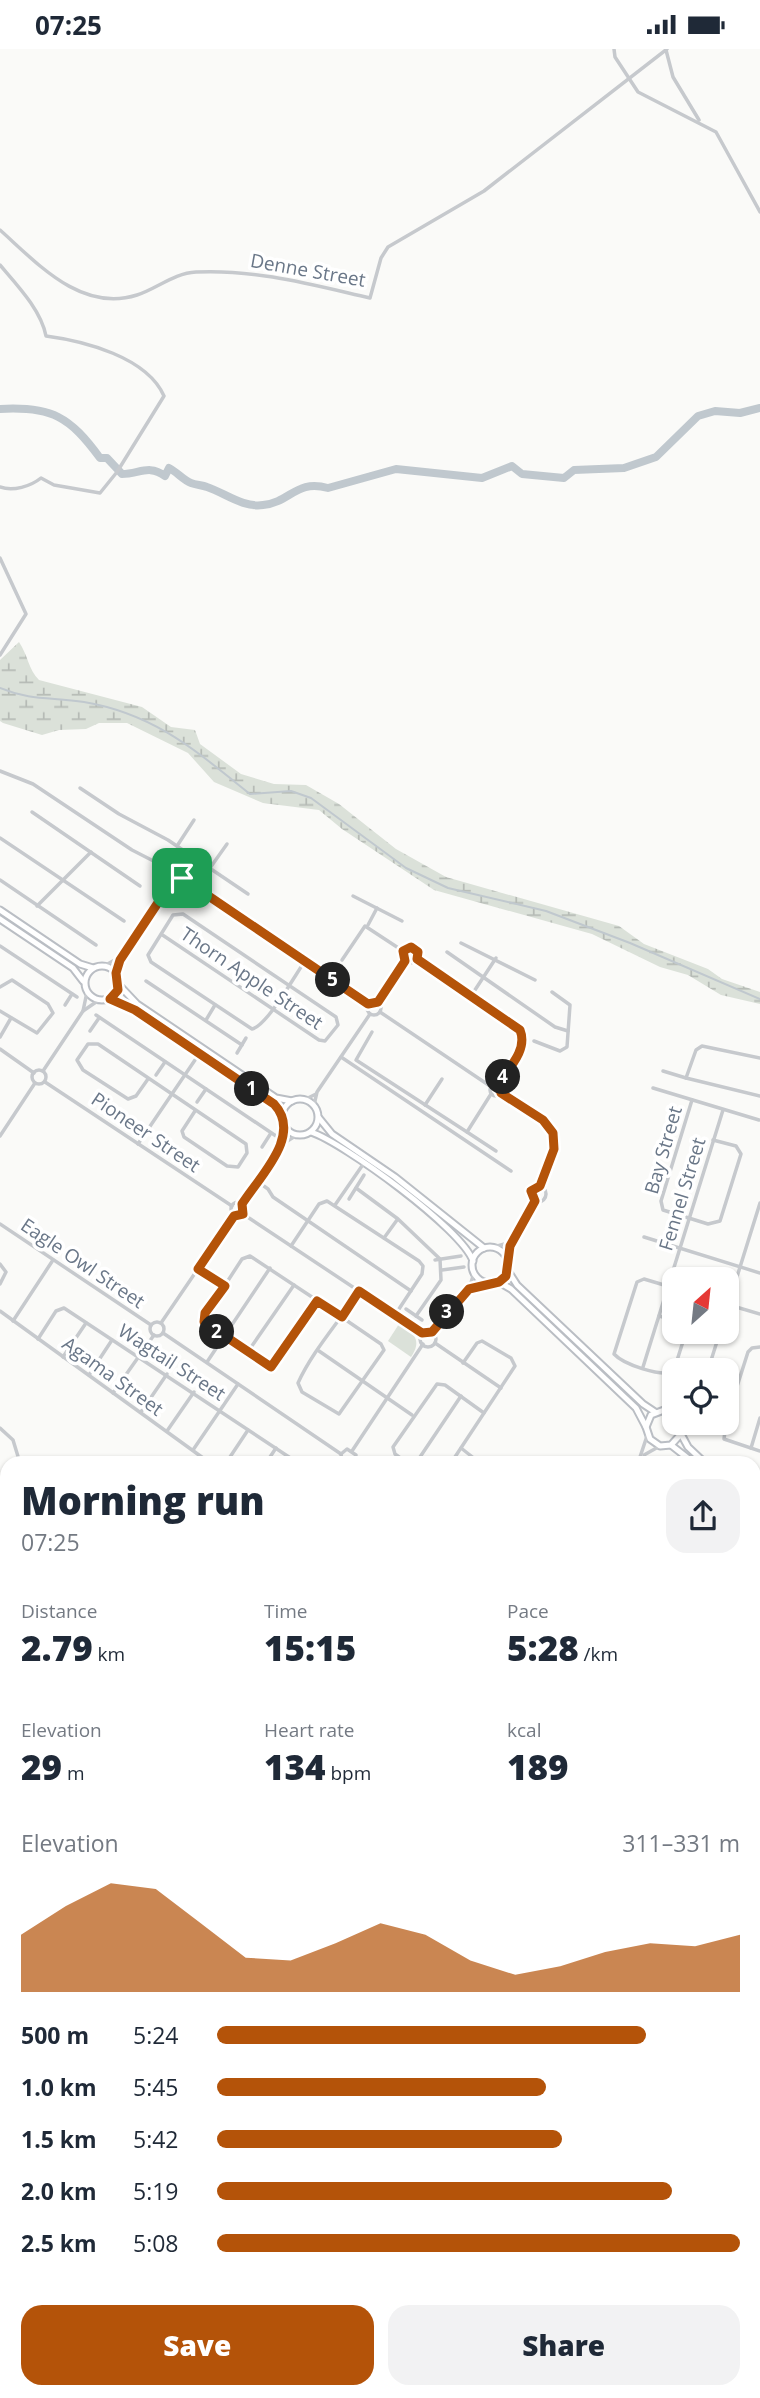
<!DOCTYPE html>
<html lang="en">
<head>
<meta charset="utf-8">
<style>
	body { margin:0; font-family:"Open Sans",sans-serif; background:#f2f2f3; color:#1f2937; height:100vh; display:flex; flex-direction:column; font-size:26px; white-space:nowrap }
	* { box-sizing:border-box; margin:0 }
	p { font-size:23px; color:#747a83 }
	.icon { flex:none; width:38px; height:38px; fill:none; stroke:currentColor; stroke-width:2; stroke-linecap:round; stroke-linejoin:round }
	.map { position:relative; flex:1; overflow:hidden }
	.drawer { position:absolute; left:0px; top:1407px; width:761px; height:943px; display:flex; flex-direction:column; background:#fff; border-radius:21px 21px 0 0; box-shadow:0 2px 5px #0004 }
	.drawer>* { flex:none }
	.needle { width:46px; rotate:27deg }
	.tools { position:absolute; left:662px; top:1218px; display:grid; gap:14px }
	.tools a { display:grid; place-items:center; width:77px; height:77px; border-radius:14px; background:#fff; box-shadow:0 2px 5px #0004; font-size:35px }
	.pin { position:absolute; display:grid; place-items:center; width:60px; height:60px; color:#fff; margin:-30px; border-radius:14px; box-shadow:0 4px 10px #0006 }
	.km { position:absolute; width:35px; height:35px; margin:-18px; border-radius:50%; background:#222; color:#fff; font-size:19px; line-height:35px; text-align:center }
	.round { display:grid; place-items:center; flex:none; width:74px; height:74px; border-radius:21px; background:#f2f2f3 }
	.summary { display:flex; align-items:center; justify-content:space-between; height:119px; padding:0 21px }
	h1 { font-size:38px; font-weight:800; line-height:52px }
	.figures { display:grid; grid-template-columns:repeat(3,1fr); gap:10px; height:119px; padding:7px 21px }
	.figures div { display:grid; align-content:center }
	.figures b { font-size:35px; font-weight:800 }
	.figures small { font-size:19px; font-weight:400 }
	.figures p { font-size:19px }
	.chart { height:196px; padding:14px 21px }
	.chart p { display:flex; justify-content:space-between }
	.chart svg { width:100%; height:126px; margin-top:7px; fill:#b45309; opacity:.7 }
	.primary-button { display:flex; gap:14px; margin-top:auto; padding:14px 21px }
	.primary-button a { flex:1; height:80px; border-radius:21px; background:#b45309; color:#fff; font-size:28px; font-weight:800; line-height:80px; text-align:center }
	.primary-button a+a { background:#f2f2f3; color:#1f2937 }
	ul { padding:0 21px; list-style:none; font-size:23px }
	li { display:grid; grid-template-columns:112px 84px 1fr; align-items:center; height:52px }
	li i { height:18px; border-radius:9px; background:#b45309 }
	.status { display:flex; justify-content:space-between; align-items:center; height:49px; padding:0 35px; background:#fff; direction:ltr }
	.status svg { height:19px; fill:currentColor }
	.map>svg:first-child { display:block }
</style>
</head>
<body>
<div class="status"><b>07:25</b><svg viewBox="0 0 49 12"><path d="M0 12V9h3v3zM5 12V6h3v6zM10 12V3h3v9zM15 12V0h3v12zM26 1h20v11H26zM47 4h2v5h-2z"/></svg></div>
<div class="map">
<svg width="760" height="2349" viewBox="0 0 760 2349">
	<defs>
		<pattern id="wetland-marsh" width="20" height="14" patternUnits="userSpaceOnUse" patternTransform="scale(1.75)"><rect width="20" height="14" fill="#dbe1d9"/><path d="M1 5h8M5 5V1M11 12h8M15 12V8" fill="none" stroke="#b6bbb6"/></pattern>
	</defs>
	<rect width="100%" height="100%" fill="#fafaf8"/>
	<path fill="url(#wetland-marsh)" d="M19 593C28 606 28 620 39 631L142 658 171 678 195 681 200 695 241 725 274 735 306 736 339 755 396 800 446 828 619 877 644 895 708 920 722 930 760 943V955L721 946 688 926 660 918 592 885 434 841 342 780 319 761 263 754 214 733 188 704 127 674H99L86 680 59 681 42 686 3 674 0 672V611Z"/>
	<path fill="#dbe1d9" d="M399 1275C415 1284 422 1292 411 1308L388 1292Z"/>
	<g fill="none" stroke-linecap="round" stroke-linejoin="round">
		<path stroke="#c0c8ce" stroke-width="2" d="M0 639C31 652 52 648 84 653 155 665 196 702 250 745L291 742 311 749 406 819 448 839 546 862 630 894 760 950"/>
		<path stroke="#c0c8ce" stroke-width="8" d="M0 360C52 357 70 368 100 409H107L122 425C139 425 149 415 165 427L169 419C177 423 183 431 191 434 196 436 202 436 207 438 225 444 243 459 263 456 291 453 296 430 328 439L396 420 482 429 512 417 522 425 564 429 574 421 624 419 656 408 698 367 715 362 740 364 760 359"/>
		<g stroke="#babec4" stroke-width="9">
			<g id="secondary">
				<path d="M0 861 80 915 93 919"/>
				<path d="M0 870 73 919 83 932"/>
				<circle cx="102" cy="934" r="17"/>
				<path d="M119 936 137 955 276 1049 292 1052"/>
				<path d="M110 950 135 961 274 1055 282 1065"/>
				<circle cx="300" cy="1068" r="18"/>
				<path d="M319 1069 332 1085 395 1128 484 1199"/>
				<path d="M311 1083C344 1094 462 1180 473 1212"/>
				<circle cx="490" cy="1216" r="18"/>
				<path d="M508 1222 517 1236 643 1355 655 1363"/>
				<path d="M499 1233 511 1240 636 1359 646 1378"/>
				<path d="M674 1364 664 1361 651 1366 646 1378 650 1390 660 1397 671 1396 681 1385V1374"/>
				<path d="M681 1385 688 1398 705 1414"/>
				<path d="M671 1396 694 1414"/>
				<path d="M754 1461 760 1466"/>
				<path d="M754 1471 760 1476"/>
			</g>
		</g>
		<g stroke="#c6c9cd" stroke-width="3.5">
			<path d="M614 0 615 8 638 43 716 83 760 163"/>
			<path d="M666 1 673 28 699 71"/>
			<path d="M0 181C37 214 81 264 137 246 158 239 174 224 196 223 256 220 313 236 370 249L381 209 388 198 484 142 667 0"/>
			<path d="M0 216C17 236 41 261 46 287 84 292 147 308 164 347L117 423 100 444 54 436 41 429C31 437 13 443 0 438"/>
			<path d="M0 509 26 565 0 606"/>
			<path d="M0 722 33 735 132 801 171 821"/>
			<path d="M80 739 119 765 168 791 248 845"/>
			<path d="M32 763 140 837"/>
			<path d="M0 789 124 872"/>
			<path d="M177 797 194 771"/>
			<circle cx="176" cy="825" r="7"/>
			<path d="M180 819 189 806"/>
			<path d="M210 819 227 795"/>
			<path d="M182 829 368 955"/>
			<path d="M0 831 96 896"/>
			<path d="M353 847 402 872"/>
			<path d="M37 857 91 803"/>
			<path d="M368 876 377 859"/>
			<path d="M161 885 319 991 325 992 338 976 336 968 183 865 173 866 148 906 151 913 252 980C267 977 295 926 305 912"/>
			<path d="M461 894 535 931"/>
			<path d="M0 897 77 948"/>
			<circle cx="410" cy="906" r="8"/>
			<path d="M447 903 555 978 568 982"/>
			<path d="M417 910 520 981 522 997 498 1035"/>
			<path d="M342 911 365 877 403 902"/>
			<path d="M104 917 120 908"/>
			<path d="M116 924 124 904 173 831"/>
			<path d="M146 932 242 996"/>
			<path d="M0 938 12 931 48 955 53 964 37 984 0 962"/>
			<path d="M471 947 496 909"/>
			<circle cx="374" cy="959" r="7"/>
			<path d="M378 953 405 912"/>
			<path d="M65 956 72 945"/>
			<path d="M83 962 99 951"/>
			<path d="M380 963 490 1037"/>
			<path d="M96 966 276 1087"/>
			<path d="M206 971 215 956"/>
			<path d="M90 982 99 969"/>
			<path d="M372 983 356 1011 467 1083"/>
			<path d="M0 988 11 969"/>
			<path d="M534 992 560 1002 567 998 570 956 552 943"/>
			<path d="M0 1000 34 1024"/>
			<path d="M237 1004 246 989"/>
			<path d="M341 1008 511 1122"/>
			<path d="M760 1009 702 997 696 1001 686 1029 760 1047"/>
			<circle cx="39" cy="1028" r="7"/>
			<path d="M43 1022 83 962 87 943"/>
			<path d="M663 1022 686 1029"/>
			<path d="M156 1026 165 1013"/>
			<path d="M148 1030 136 1047 128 1050 83 1021 77 1011 88 995H98L246 1095 247 1104 238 1118 227 1117 184 1088 182 1082 195 1062"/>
			<path d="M45 1033 232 1157"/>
			<circle cx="496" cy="1041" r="6"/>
			<path d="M653 1039 759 1071"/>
			<path d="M501 1044C555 1079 565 1072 540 1137"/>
			<path d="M491 1045 467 1083 496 1102"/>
			<path d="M306 1050 316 1045"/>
			<path d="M692 1051 661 1152 663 1161 708 1175 720 1172 741 1105 736 1097 713 1091"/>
			<path d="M197 1053 206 1040"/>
			<path d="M314 1056 317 1043 370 965"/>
			<path d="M425 1056 442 1030"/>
			<path d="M0 1087 35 1034"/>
			<path d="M138 1095 195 1011"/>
			<path d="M281 1096 297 1086"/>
			<path d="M262 1098 271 1084"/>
			<path d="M257 1132 268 1140 273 1148 411 1242"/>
			<circle cx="538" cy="1145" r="8"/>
			<path d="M356 1139 398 1170 440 1210 441 1231 416 1267"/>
			<path d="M349 1150 364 1126"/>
			<circle cx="238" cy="1160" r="7"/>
			<path d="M242 1155 281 1096 286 1079"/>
			<path d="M335 1156 364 1114"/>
			<path d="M243 1165 422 1284"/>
			<path d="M0 1175 151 1276"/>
			<path d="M644 1188 760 1224"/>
			<path d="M384 1189 397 1171"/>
			<path d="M291 1197 319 1155 327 1152 419 1212 423 1217 422 1225 395 1266"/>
			<path d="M494 1198 511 1193"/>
			<path d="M250 1207 318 1252 271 1318 206 1276 203 1270 242 1210Z"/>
			<path d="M435 1211 461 1207"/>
			<path d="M508 1212 510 1197 535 1152"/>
			<path d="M0 1215 6 1223 0 1235"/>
			<path d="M198 1220 224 1237"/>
			<path d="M442 1221 464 1218"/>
			<path d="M674 1239 644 1230 637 1233 614 1305C623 1315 662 1329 674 1322"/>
			<path d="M469 1240 474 1224"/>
			<path d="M318 1252 381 1295 384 1301 339 1365 302 1343 298 1334C313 1301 340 1272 359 1242"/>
			<path d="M726 1255 760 1265"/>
			<path d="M406 1260 422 1271"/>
			<path d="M0 1262 210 1414"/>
			<path d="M726 1263 760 1154"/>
			<path d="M659 1267 674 1271"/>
			<path d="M13 1272 53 1211"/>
			<circle cx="157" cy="1280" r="7"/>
			<path d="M161 1274 234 1167"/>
			<circle cx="428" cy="1290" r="8"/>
			<path d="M432 1283C448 1261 460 1241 488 1234"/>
			<path d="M163 1284 341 1405"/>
			<path d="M38 1290 56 1262 64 1259 298 1414"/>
			<path d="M435 1294 501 1339"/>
			<path d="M319 1302 412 1366"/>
			<path d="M247 1304 294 1236"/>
			<path d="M63 1308 86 1274"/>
			<path d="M207 1313 270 1219"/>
			<path d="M643 1318 723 1061"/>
			<path d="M674 1321 686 1283"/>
			<path d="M708 1321 720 1283"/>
			<path d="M89 1326 112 1291"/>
			<path d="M113 1344 154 1286"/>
			<path d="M141 1363 167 1325"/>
			<path d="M726 1372 748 1303 752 1299 760 1298"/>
			<path d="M726 1374 724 1390 760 1402"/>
			<path d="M0 1379 13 1391 20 1414"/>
			<path d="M167 1382 194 1343"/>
			<path d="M461 1399 480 1414"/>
			<path d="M751 1399 760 1369"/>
			<path d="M193 1401 238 1335"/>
			<path d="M352 1402 423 1295"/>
			<path d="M644 1406 660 1397"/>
			<path d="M226 1414 248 1381"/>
			<path d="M266 1414 276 1399"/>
			<path d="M342 1414 341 1405 347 1400 356 1406 354 1414"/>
			<path d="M407 1414 395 1405 393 1398 437 1335 445 1336 484 1364"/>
			<path d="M416 1414 461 1347"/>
			<path d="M451 1414 515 1317 511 1309 482 1292 477 1294 463 1314"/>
			<path d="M638 1414 647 1387"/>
			<path d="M0 1546 7 1528"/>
			<path d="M754 1561 760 1554"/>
			<path d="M754 1614 760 1618"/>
			<path d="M0 1619 7 1613"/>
			<path d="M2 1662 7 1665"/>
			<path d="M0 1765 7 1768"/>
			<path d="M0 1822 7 1820"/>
			<path d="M0 1977 7 1982"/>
			<path d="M754 2051 760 2057"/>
			<path d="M754 2064 760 2070"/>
			<path d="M0 2117 7 2119"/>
			<path d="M0 2132 7 2134"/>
			<path d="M0 2139 7 2141"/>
			<path d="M754 2238 760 2217"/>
			<path d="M754 2244 760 2245"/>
			<path d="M754 2281 758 2262"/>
			<path d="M0 2305 7 2308"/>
			<path d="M129 2343V2349"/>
			<path d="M475 2343 485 2349"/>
			<path d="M518 2343V2349"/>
			<path d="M524 2343 525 2349"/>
			<path d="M728 2343 729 2349"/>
			<path d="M341 2345 349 2349"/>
			<path d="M136 2349V2343"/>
			<path d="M179 2349 182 2343"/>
			<path d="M236 2349 239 2343"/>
			<path d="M404 2349 408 2343"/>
			<path d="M745 2349 746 2343"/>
		</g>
		<use href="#secondary" stroke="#fff" stroke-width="5"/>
	</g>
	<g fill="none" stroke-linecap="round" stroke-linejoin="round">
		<g stroke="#fff" stroke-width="14">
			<path id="route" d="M182 829 368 955 378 953 405 912 403 902 411 898 418 903 417 910 520 981C528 1001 509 1019 498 1035L501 1044 543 1071 553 1084 554 1100 540 1137 531 1142 535 1152 510 1197 506 1227 499 1233 469 1240 432 1283 422 1284 359 1242 342 1268 317 1252 271 1318 204 1273 205 1264 225 1237 198 1220 234 1167 243 1165 242 1155C260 1127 303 1086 274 1055L135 961 110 950 118 941 116 924 120 911 173 831Z"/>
		</g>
		<use href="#route" stroke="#b45309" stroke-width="9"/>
	</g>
	<g text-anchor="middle" stroke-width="7" stroke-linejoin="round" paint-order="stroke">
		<g font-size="19" fill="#6a7788" stroke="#fff">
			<text transform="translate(308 221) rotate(10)" y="7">Denne Street</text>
			<text transform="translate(252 929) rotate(34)" y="7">Thorn Apple Street</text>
			<text transform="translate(146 1083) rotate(34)" y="7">Pioneer Street</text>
			<text transform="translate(663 1101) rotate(-74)" y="7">Bay Street</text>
			<text transform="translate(682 1145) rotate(-73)" y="7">Fennel Street</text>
			<text transform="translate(83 1214) rotate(34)" y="7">Eagle Owl Street</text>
			<text transform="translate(172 1313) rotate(33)" y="7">Wagtail Street</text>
			<text transform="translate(113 1327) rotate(36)" y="7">Agama Street</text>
		</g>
	</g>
</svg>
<div class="tools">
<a><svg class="needle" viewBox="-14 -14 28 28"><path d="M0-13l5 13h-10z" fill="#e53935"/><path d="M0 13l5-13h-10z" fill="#747a83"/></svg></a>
<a><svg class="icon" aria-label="locate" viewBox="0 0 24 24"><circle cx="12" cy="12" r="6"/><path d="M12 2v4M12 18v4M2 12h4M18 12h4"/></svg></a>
</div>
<div class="pin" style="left:182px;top:829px;background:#1e9e55"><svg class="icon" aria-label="arrive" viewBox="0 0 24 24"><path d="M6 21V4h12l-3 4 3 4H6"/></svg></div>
<b class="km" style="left:252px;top:1040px">1</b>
<b class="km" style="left:217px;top:1283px">2</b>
<b class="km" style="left:447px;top:1263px">3</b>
<b class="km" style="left:503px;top:1028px">4</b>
<b class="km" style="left:333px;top:931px">5</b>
<section class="drawer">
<div class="summary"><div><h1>Morning run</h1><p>07:25</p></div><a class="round"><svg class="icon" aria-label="share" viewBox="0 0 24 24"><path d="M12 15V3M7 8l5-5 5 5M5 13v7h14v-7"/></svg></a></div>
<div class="figures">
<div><p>Distance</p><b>2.79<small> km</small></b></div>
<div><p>Time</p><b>15:15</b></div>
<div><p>Pace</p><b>5:28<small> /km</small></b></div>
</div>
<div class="figures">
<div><p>Elevation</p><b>29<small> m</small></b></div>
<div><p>Heart rate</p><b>134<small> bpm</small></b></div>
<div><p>kcal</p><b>189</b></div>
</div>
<div class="chart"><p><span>Elevation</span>311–331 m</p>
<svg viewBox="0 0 160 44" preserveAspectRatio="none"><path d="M0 44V24L10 14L20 6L30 8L40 20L50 32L60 33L70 27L80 20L90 24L100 33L110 38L120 35L130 30L140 27L150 28L160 24V44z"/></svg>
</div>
<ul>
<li><b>500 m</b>5:24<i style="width:82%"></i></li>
<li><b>1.0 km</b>5:45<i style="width:63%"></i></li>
<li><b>1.5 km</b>5:42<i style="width:66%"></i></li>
<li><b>2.0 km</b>5:19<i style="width:87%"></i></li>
<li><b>2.5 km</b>5:08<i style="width:100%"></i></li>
</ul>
<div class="primary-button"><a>Save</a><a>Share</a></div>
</section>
</div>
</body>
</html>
